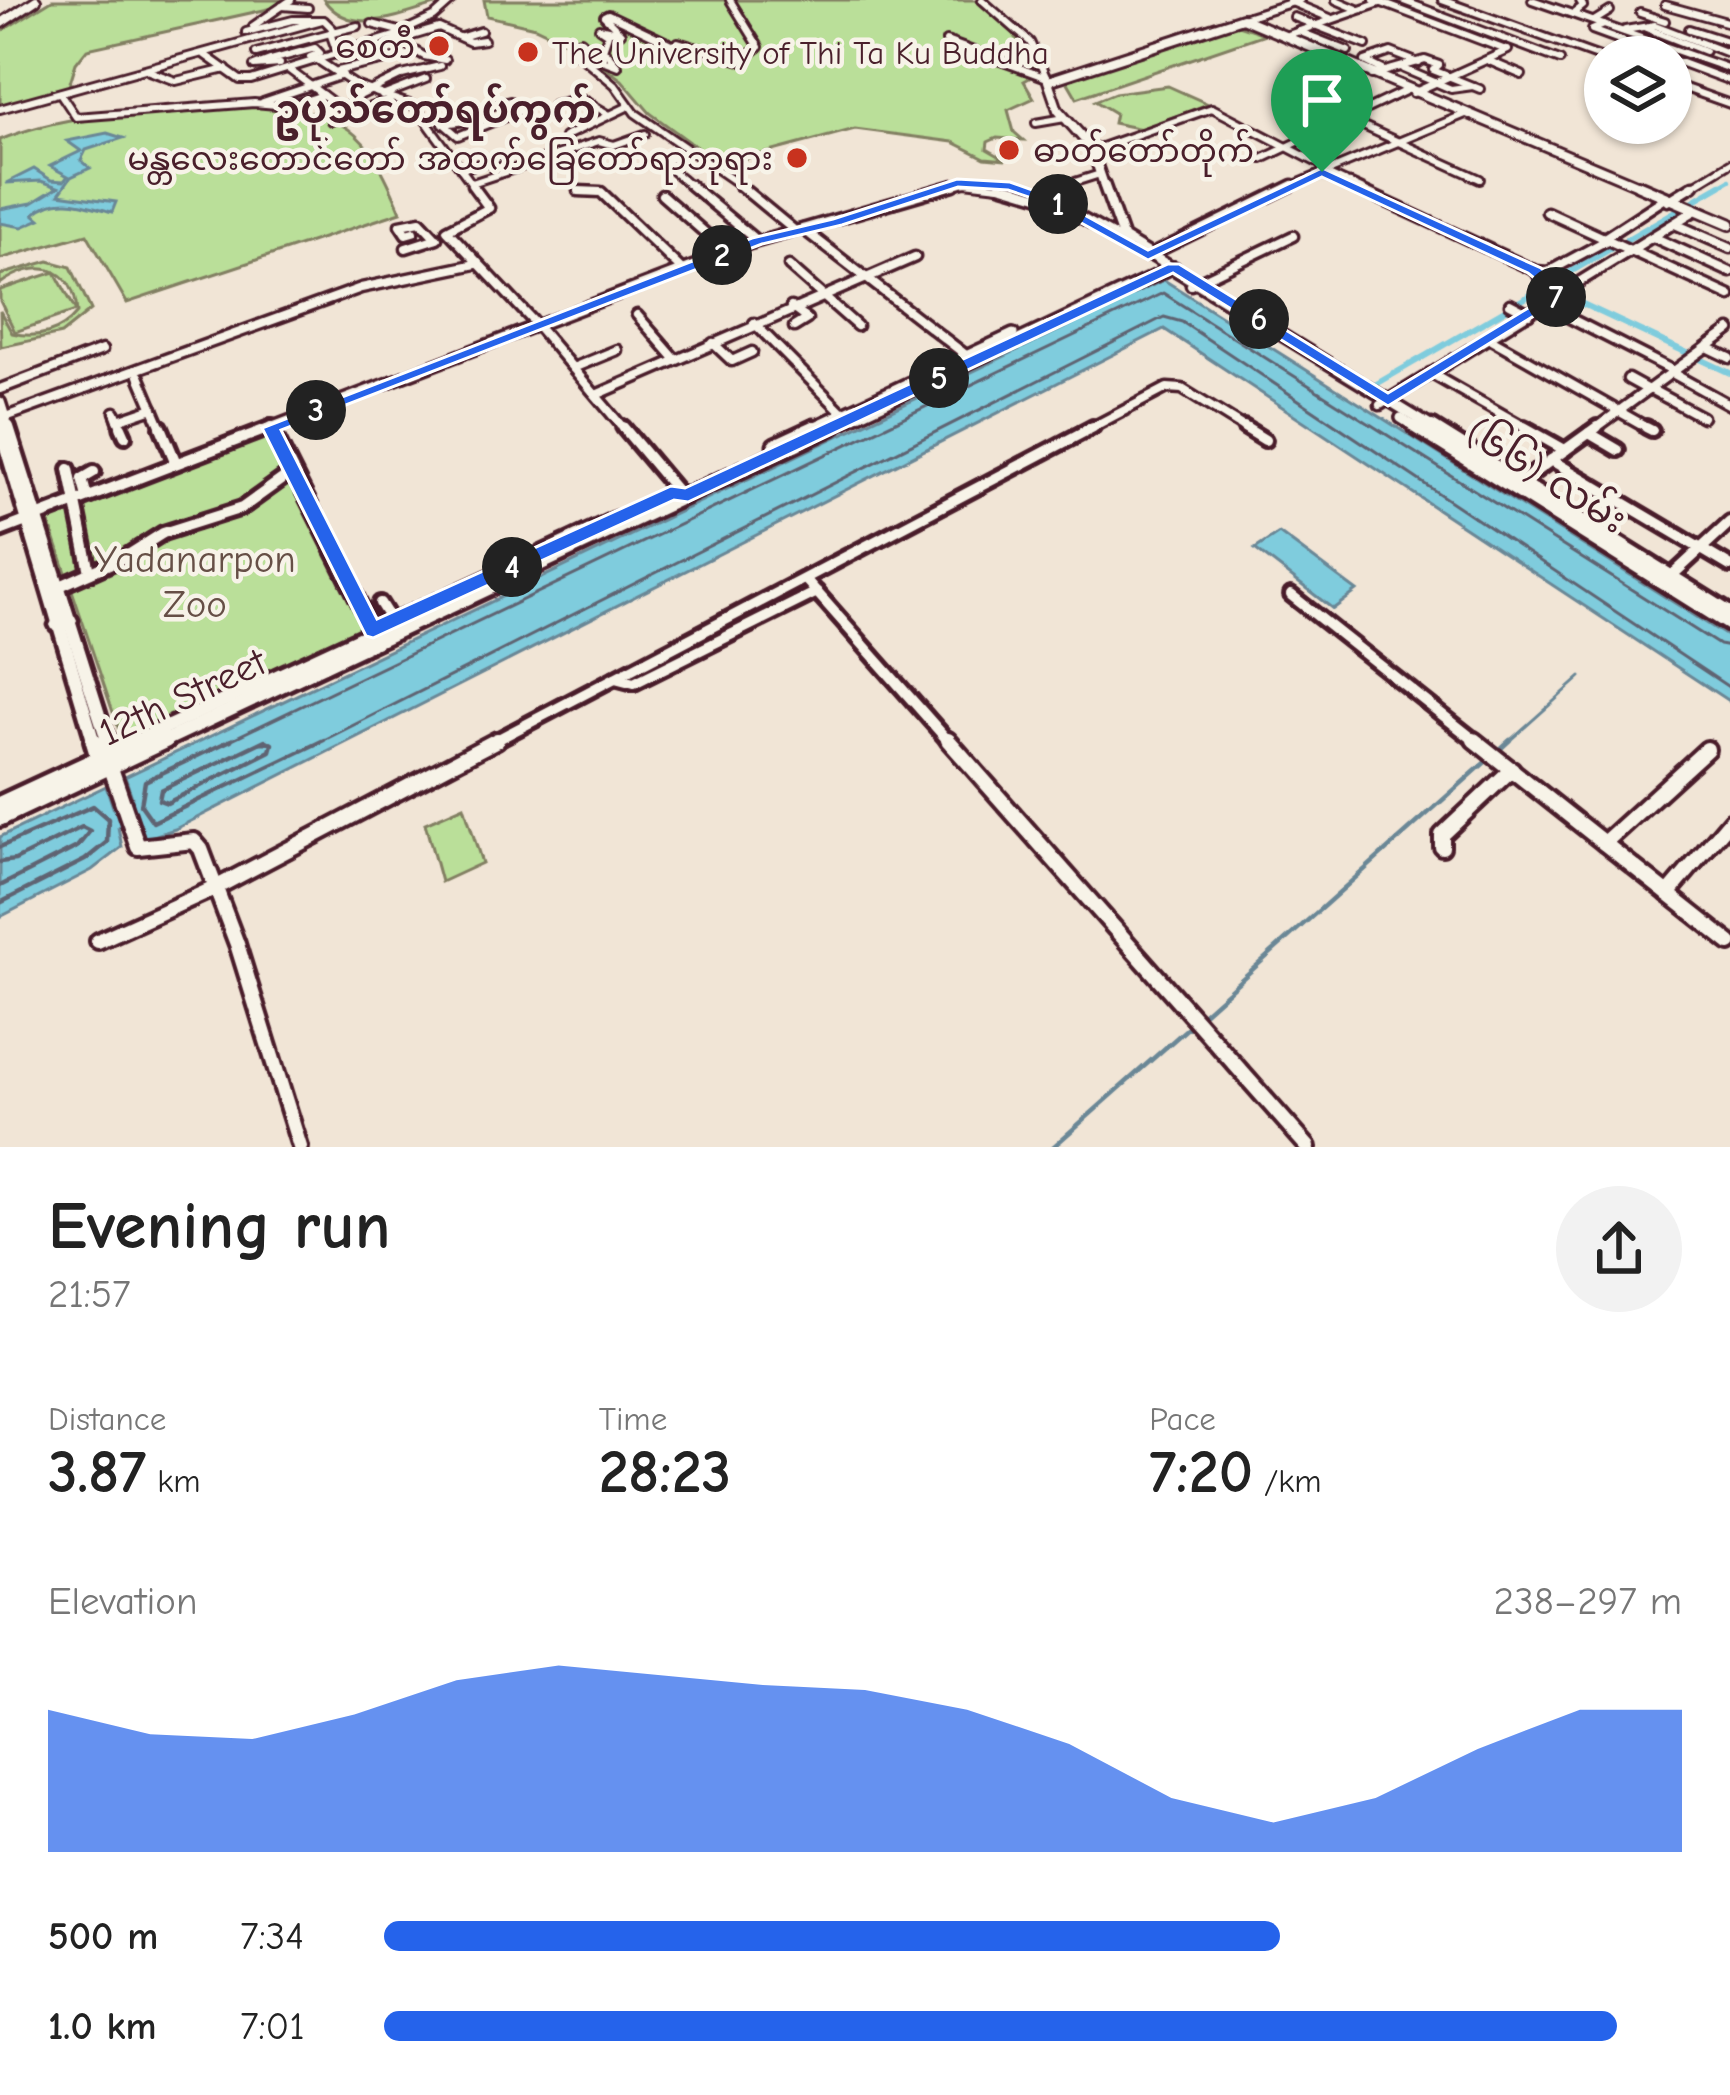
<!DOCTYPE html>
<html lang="en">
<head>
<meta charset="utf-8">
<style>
	body { margin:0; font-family:"Comic Neue","Noto Sans Myanmar",sans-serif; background:#f2f2f2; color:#222; height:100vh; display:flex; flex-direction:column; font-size:45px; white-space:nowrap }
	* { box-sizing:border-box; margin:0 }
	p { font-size:39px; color:#767676 }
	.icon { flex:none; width:66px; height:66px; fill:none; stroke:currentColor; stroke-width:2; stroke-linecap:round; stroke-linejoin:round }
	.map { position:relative; height:1147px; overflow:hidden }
	.panel { display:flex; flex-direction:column; background:#fff; flex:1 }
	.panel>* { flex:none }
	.tools { position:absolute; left:1584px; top:36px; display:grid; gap:24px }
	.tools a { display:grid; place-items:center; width:108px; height:108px; border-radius:50%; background:#fff; box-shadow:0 3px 9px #0004; font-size:60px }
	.pin { position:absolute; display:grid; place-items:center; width:102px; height:102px; color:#fff; margin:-123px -51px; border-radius:50% 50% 50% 0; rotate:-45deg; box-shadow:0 0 12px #0007 }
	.pin .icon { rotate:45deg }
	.km { position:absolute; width:60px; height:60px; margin:-30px; border-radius:50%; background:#222; color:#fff; font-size:33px; line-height:60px; text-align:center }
	.round { display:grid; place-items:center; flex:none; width:126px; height:126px; border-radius:63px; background:#f2f2f2 }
	.summary { display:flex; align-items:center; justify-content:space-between; height:204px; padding:0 48px }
	h1 { font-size:66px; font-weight:600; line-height:90px }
	.figures { display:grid; grid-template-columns:repeat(3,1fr); gap:18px; height:204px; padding:12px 48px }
	.figures div { display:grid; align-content:center }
	.figures b { font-size:60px; font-weight:600 }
	.figures small { font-size:33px; font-weight:400 }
	.figures p { font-size:33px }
	.chart { height:336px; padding:24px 48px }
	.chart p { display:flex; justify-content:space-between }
	.chart svg { width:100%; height:216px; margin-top:12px; fill:#2563eb; opacity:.7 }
	ul { padding:0 48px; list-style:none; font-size:39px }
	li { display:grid; grid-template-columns:192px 144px 1fr; align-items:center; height:90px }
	li i { height:30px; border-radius:15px; background:#2563eb }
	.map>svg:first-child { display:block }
</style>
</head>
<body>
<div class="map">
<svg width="1730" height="1147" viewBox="0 0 1730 1147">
	<rect width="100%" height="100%" fill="#f1e5d6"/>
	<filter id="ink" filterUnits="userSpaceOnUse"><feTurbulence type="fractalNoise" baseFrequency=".00833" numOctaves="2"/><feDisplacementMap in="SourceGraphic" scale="24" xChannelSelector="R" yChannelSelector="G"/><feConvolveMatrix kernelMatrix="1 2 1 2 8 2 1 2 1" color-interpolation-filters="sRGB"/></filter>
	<g filter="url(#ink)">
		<g fill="#badf99" stroke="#827f62" stroke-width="3">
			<path d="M52 0H283L273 8 87 49 76 63 68 89 0 106V32Z"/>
			<path d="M324 0H454C414 8 355 43 324 0Z"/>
			<path d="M484 0H975L1014 34 1037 74 1024 81 1034 98 1008 110 1014 132 1023 140 997 138 988 142 987 149 1006 160 985 158 953 142 855 129 721 165 650 113 622 80 577 47 535 27 487 16Z"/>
			<path d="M1235 24 1265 34 1077 98 1066 79Z"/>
			<path d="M1168 86 1208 104 1142 129 1113 123 1115 113 1095 101 1115 93Z"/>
			<path d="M254 103C346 113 366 127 401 212L127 303 87 234 0 259V140C77 108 172 111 254 103Z"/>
			<path d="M49 261 71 267 91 310 61 334 1 347 0 311 12 333C37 339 61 333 77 313 74 264 36 258 0 284V275Z"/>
			<path d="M55 272 76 311 15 332 0 301V290Z"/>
			<path d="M268 430 366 627 122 739 47 516Z"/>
			<path d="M464 806 482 863 441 882 425 823Z"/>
		</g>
		<g fill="#7fccdd" stroke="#6a8796" stroke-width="3">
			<path d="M107 133 123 138 86 150 81 160 90 168 71 177 59 194 116 202 112 212C84 204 57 193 34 214L40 219 22 227 0 223V209L32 203 58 187 41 181 6 183 34 169 51 180 64 181 68 176 50 166 81 151 67 141Z"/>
			<path d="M1164 280 1730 638V702L1164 329 175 829 144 839 137 818 118 827 122 847 92 870 0 917V837L106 786 113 807 132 797 125 777Z"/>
			<path d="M1279 533 1357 591 1333 609 1255 549Z"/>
		</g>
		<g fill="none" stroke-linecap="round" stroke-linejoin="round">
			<g stroke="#5f6472" stroke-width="3">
				<path d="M224 743 1163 293 1719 645 1730 647"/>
				<path d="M259 743H270"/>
				<path d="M318 743 1164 317 1182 322 1730 688"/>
			</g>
			<g stroke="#5f6472" stroke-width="4.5">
				<path d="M231 740 145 781 141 805 153 822 324 740"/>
				<path d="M265 740 272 744 270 751 167 803 159 800 161 790Z"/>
				<path d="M0 847 93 806 108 819 107 842 85 860 0 903"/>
				<path d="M0 862 15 860 82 827 90 831 77 847 0 886"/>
			</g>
			<path stroke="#6a8796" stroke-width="3" d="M1507 743 1581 677"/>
			<g stroke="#6a8796" stroke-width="4.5">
				<path d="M1498 751 1510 740"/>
				<path d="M1198 1018 1491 757"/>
				<path d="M1053 1147 1191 1025"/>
			</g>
			<path stroke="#7fccdd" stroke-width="4.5" d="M1716 188 1730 180"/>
			<g stroke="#7fccdd" stroke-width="6">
				<path d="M1557 292 1730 373"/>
				<path d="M1373 386 1721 185"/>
			</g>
			<g stroke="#4a1f2b" stroke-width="12">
				<g id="minor-far3">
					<path d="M453 0 434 17 397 34 412 36 439 28 470 42 484 40"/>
					<path d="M982 0 1030 42 1047 79"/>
					<path d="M1336 0 1357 9"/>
					<path d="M1374 0 1506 50"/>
					<path d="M1401 0 1560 60"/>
					<path d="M1442 0 1605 59"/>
					<path d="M1532 0 1730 69"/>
					<path d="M1289 1 1330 18"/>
					<path d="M1665 5 1730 23"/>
					<path d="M282 6 308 8"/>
					<path d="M1640 13 1665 21"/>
					<path d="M1573 14 1583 6 1580 1"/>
					<path d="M1294 17 1366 45"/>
					<path d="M1242 18 1300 0"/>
					<path d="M1594 21 1610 11"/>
					<path d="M372 24 399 31"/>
					<path d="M1604 25 1592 30 1666 57"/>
					<path d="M253 26 291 0"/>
					<path d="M1646 28 1705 51"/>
					<path d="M1689 29 1730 42"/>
					<path d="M1625 30 1655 25 1730 54"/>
					<path d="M1298 31 1348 51"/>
					<path d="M246 32 293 20H324L333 29 330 33 338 55"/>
					<path d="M333 32 358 26"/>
					<path d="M1285 36 1383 2"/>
					<path d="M462 37 481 31"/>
					<path d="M395 39 424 56 445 60"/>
					<path d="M946 41 1047 78"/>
					<path d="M572 42 581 40 602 60 618 66 603 49 608 34 599 28 621 33 604 16 608 14 688 52 692 51 678 42 741 61 759 47 730 0"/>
					<path d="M572 42 577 53 615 85 635 113 744 188"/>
					<path d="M256 53 330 33"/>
					<path d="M205 55 240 80H251L407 32"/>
					<path d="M1671 59 1730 81"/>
					<path d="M270 60 254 66 280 64"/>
					<path d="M271 60 315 48 320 53 310 57"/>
					<path d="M1487 60 1522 75"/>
					<path d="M319 61 357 86 415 106 475 188"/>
					<path d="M288 69 350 115"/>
					<path d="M1404 69 1451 89 1473 86"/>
					<path d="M1383 70 1365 61 1391 52 1419 63"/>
					<path d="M149 71 176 81 226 69"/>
					<path d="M338 71 412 54"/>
					<path d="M1372 75 1425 60 1439 65 1433 70 1480 89"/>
					<path d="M1671 83 1730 104"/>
					<path d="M60 93 76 117 254 103 288 106 323 95"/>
					<path d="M1413 93 1508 50"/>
					<path d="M382 96 426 79"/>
					<path d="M351 100 402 75 440 66"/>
					<path d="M263 102 343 75"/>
					<path d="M554 104 581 98 608 114"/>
					<path d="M0 109 322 20"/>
					<path d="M1348 119 1480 179"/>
					<path d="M331 121 390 100"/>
					<path d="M1036 123 1065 118"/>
					<path d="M443 124 474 120"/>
					<path d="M444 124 458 136 523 110 510 101 486 107"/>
					<path d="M564 137 629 106"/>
					<path d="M689 150 663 163 693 188"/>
					<path d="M1093 150 1212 108 1331 170"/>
					<path d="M1262 159 1407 90"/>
					<path d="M461 169 496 159"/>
					<path d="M1322 172 1357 188"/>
					<path d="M472 183 599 141 614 145 645 134"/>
					<path d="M944 188 965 182 1016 188"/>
					<path d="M1056 188 1100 174"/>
					<path d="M1287 188 1468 113"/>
					<path d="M1689 188 1730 163"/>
				</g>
			</g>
			<g stroke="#4a1f2b" stroke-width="15">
				<g id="minor-far2">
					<path d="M472 185 489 208 447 230 533 321 625 430"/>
					<path d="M690 185 757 241"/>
					<path d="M739 185 795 231"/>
					<path d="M1000 185 1048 199 1128 244"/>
					<path d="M1350 185 1536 271 1540 279 1564 293"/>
					<path d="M578 191 601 192 682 270"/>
					<path d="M1038 194 1066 185"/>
					<path d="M662 195 728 253"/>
					<path d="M1668 201 1694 185"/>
					<path d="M1547 212 1730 296"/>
					<path d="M1675 224 1730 248"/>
					<path d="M803 229 971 359"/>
					<path d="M413 232 406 234 400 225 420 221 436 238"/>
					<path d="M1653 237 1730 272"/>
					<path d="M1604 238 1664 199"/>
					<path d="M406 248 437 238"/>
					<path d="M1148 256 1293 185"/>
					<path d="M789 266 857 326"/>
					<path d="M1536 271 1548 272 1607 240"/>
					<path d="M1191 285 1293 236"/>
					<path d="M1510 304 1529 314"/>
					<path d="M1544 305 1674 371"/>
					<path d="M791 307 807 319 794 327"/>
					<path d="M637 315 676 360"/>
					<path d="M754 323 843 413"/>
					<path d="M1489 338 1652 430"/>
					<path d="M713 343 732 361 752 352"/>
					<path d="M1707 347 1730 358"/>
					<path d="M573 368 617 350"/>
					<path d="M1430 373 1530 430"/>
					<path d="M1672 373 1730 405"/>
					<path d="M139 376 162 430"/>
					<path d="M1628 379 1648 390"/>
					<path d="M0 389 102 350"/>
					<path d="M1650 389 1702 417"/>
					<path d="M596 395 915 257"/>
					<path d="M1380 405 1694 211"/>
					<path d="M115 412 122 430"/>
					<path d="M0 419 361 288 476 264"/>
					<path d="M118 420 153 408"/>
					<path d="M264 430 750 244 954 185"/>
					<path d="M1087 430 1167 388 1182 389 1248 430"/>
					<path d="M1593 430 1730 330"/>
				</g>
			</g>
			<g stroke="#4a1f2b" stroke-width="20">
				<g id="minor-far1">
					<path d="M121 427 125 436"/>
					<path d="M161 427 176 463"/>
					<path d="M271 427 373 630"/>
					<path d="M623 427 682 497"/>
					<path d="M1244 427 1265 440"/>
					<path d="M1524 427 1565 450"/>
					<path d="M1646 427 1652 430"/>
					<path d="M1589 433 1618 450"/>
					<path d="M1551 460 1730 566"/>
					<path d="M69 469 90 572"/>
					<path d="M1514 487 1597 427"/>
					<path d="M87 497 82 479 94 472"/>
					<path d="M0 531 272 427"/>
					<path d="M806 580 950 743"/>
					<path d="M1666 581 1730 522"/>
					<path d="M51 590 125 557 163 533 242 508 292 472"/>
					<path d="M1291 595 1478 743"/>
					<path d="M380 603 392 622"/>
					<path d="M615 678 634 683 817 592"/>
					<path d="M491 743 1093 427"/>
				</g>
			</g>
			<g stroke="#4a1f2b" stroke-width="22">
				<g id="minor">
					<path d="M948 740 1308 1147"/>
					<path d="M1474 740 1730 943"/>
					<path d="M114 764 112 771 138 847 194 841 201 849 237 944 300 1147"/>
					<path d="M1604 843 1707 749"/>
					<path d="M1442 847V835L1512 769"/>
					<path d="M1668 894 1730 821"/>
					<path d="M98 941 217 887 497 740"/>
				</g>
			</g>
			<g stroke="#4a1f2b" stroke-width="14">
				<g id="major-far3">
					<path d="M0 24 36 0"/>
					<path d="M1105 188 1091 147 1058 110 1048 81 1242 18 1645 188"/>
				</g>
			</g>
			<g stroke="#4a1f2b" stroke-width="16">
				<g id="major-far2">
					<path d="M1104 185 1123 238 1437 430"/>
					<path d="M1638 185 1730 224"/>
					<path d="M0 402 9 430"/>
					<path d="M1401 418 1420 430"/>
					<path d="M807 430 1013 334"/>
					<path d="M827 430 1174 267"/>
				</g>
			</g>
			<g stroke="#4a1f2b" stroke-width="21">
				<g id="major-far1">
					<path d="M0 427 94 743"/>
					<path d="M8 427 108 743"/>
					<path d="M1415 427 1730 625"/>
					<path d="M1432 427 1730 613"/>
					<path d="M775 445 814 427"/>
					<path d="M132 743 616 519"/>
					<path d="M160 743 833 427"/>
				</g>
			</g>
			<g stroke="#4a1f2b" stroke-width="24">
				<g id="major">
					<path d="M93 740 100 763"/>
					<path d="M107 740 112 757"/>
					<path d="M0 804 138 740"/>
					<path d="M0 818 166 740"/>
				</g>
			</g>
			<g stroke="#4a1f2b" stroke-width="9">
				<g id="highway">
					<path d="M524 555 529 557 535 569 533 573H523L517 561Z"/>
					<path d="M69 614 75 616 77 620 75 624 58 631 52 629 50 625 52 621Z"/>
				</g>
			</g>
			<use href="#minor-far3" stroke="#f7f3e8" stroke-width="6"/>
			<use href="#minor-far2" stroke="#f7f3e8" stroke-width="8"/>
			<use href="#minor-far1" stroke="#f7f3e8" stroke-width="10"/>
			<use href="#minor" stroke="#f7f3e8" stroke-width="14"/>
			<use href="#major-far3" stroke="#f7f3e8" stroke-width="8"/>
			<use href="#major-far2" stroke="#f7f3e8" stroke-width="9"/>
			<use href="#major-far1" stroke="#f7f3e8" stroke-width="12"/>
			<use href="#major" stroke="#f7f3e8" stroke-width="15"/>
			<use href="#highway" fill="#f7f3e8" fill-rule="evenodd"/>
		</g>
	</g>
	<path fill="#2563eb" stroke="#fff" stroke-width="3" fill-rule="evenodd" d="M1322 168 1541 268 1571 293 1388 406 1173 273 688 502 674 500 373 638 366 636 262 428 752 238 833 219 957 179 1010 182 1052 197 1148 250ZM1322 177 1528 273 1553 293 1388 393 1179 264H1168L685 488 671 486 377 619 281 430 762 244 842 225 958 187 1008 190 1043 202 1148 260Z"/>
	<g fill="#c8321e" stroke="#f7f3e8" stroke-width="4.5">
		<circle cx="439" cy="46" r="12"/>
		<circle cx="528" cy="52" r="12"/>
		<circle cx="1009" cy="150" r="12"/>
		<circle cx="797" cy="158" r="12"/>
	</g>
	<g text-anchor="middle" stroke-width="9" stroke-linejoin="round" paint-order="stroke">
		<g font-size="33" fill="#4a1f2b" stroke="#f7f3e8" text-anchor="end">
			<text x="415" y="58">စေတီ</text>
			<text x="552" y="64" text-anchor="start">The University of Thi Ta Ku Buddha</text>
			<text x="1033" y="162" text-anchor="start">ဓာတ်တော်တိုက်</text>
			<text x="773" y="170">မန္တ‌လေးတောင်တော် အထက်ခြေတော်ရာဘုရား‌</text>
		</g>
		<g font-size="39" font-weight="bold" fill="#4a1f2b" stroke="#f7f3e8">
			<text x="435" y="123">ဥပုသ်တော်ရပ်ကွက်</text>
		</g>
		<g font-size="39" fill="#4a1f2b" stroke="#f7f3e8">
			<text transform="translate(1547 475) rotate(32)" y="14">(၆၆) လမ်း</text>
			<text transform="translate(182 696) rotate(-25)" y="14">12th Street</text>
		</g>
		<g font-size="39" fill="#664f46" stroke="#f7f3e8">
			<text x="195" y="572">Yadanarpon<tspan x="195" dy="45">Zoo</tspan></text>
		</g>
	</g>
</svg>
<div class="tools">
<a><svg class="icon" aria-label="layers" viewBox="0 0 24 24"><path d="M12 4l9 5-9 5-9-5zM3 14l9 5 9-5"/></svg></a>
</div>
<div class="pin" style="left:1322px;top:172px;background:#1e9e55"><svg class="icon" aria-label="arrive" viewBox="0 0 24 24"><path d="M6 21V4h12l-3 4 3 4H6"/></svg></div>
<b class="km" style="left:1058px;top:204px">1</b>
<b class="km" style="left:722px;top:255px">2</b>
<b class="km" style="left:316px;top:410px">3</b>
<b class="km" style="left:512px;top:567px">4</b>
<b class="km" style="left:939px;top:378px">5</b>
<b class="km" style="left:1259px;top:319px">6</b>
<b class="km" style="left:1556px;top:297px">7</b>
</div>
<section class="panel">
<div class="summary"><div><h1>Evening run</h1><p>21:57</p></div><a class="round"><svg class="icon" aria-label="share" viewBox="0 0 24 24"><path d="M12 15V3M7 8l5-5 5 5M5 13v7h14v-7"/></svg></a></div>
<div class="figures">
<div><p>Distance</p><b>3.87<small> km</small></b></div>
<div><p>Time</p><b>28:23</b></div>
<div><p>Pace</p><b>7:20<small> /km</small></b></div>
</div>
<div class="chart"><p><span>Elevation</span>238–297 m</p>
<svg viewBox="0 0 160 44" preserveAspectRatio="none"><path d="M0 44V15L10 20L20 21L30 16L40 9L50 6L60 8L70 10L80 11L90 15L100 22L110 33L120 38L130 33L140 23L150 15L160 15V44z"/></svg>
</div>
<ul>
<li><b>500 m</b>7:34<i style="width:69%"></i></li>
<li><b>1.0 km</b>7:01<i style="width:95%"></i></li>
</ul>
</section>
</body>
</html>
